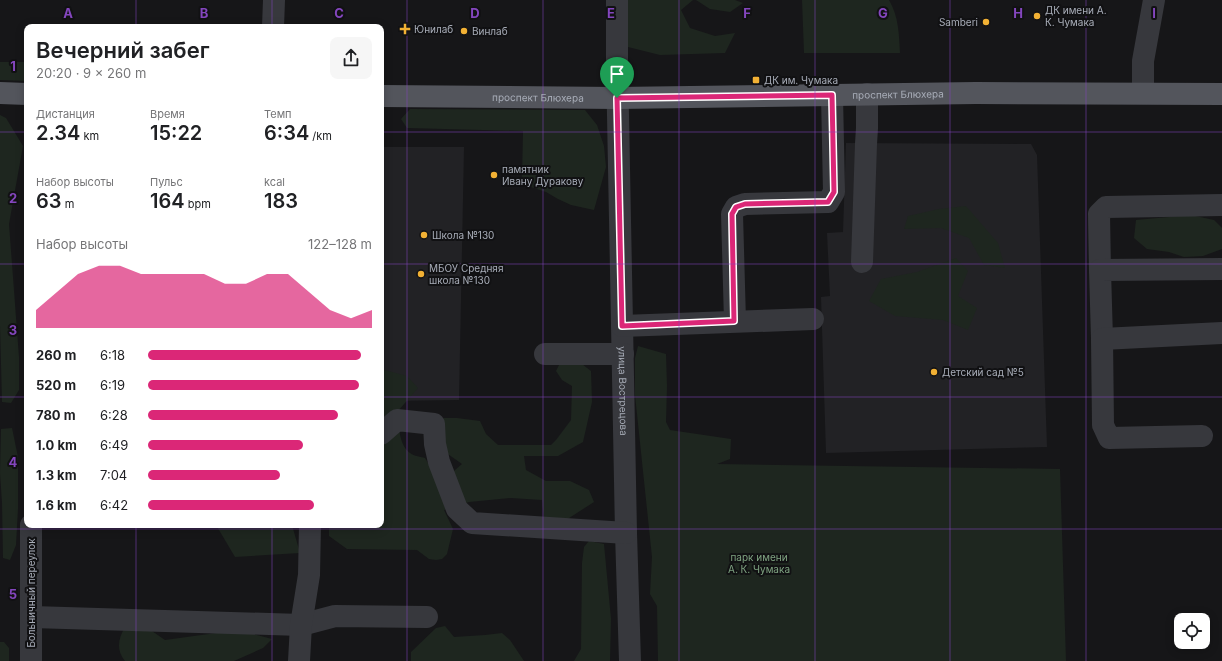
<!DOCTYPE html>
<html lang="ru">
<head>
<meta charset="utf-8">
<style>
	body { margin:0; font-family:Inter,sans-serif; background:#f6f6f6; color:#202124; height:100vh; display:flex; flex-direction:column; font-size:15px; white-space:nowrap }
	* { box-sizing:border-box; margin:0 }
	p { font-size:13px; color:#757577 }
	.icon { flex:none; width:22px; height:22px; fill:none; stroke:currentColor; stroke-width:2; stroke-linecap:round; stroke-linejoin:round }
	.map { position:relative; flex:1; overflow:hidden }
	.panel { position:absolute; left:24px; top:24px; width:360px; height:504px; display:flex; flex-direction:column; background:#fff; border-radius:8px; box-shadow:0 2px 10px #0003 }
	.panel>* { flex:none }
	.controls { position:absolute; left:1174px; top:613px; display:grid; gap:8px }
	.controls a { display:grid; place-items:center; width:36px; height:36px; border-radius:8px; background:#fff; box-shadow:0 2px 10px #0003; font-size:20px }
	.pin { position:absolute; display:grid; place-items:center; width:34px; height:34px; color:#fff; margin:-41px -17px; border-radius:50% 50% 50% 0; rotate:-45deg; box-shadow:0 0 4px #0007 }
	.pin .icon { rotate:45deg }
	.round { display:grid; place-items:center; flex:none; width:42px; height:42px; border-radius:8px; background:#f6f6f6 }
	.headline { display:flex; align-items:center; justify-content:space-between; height:68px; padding:0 12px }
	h1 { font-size:22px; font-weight:600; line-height:30px }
	.stats { display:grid; grid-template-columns:repeat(3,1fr); gap:6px; height:68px; padding:4px 12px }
	.stats div { display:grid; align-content:center }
	.stats b { font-size:20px; font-weight:600 }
	.stats small { font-size:11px; font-weight:400 }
	.stats p { font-size:11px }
	.chart { height:112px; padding:8px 12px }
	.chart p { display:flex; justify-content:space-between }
	.chart svg { width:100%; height:72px; margin-top:4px; fill:#db2777; opacity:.7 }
	ul { padding:0 12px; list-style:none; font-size:13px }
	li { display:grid; grid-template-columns:64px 48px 1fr; align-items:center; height:30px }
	li i { height:10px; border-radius:5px; background:#db2777 }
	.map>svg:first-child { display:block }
</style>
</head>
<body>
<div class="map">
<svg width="1222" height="661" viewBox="0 0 1222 661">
	<rect width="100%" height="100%" fill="#161618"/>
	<g fill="#222225">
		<path d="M846 143 1031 144 1037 155 1047 447 826 453 821 297 830 296 827 233 843 232Z"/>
		<path d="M381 147H464L459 400 381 401Z"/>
	</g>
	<g fill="#1e261f">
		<path d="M628 0H693L681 10 690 28 715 36 735 33 725 53 660 55 628 47Z"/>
		<path d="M696 0H735L743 3 730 12 710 9Z"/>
		<path d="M802 0H889C899 17 899 35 900 53H804Z"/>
		<path d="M0 62H27V81L0 80Z"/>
		<path d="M410 109 585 110 597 125 604 146 606 167 594 210 571 205 558 199 546 192 528 186 522 178 523 131 407 128 401 119Z"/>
		<path d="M0 115 6 118 23 146 9 224 19 357V390L11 403 2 402 0 326Z"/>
		<path d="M966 206 998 243 1005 268 984 265 969 238 941 228 904 229 908 216 939 209Z"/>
		<path d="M1191 215 1214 220 1222 228V249L1203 256 1184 257 1169 252 1147 249 1134 238 1136 220Z"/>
		<path d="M956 258 968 271 958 296 977 308 968 330 943 320 895 316 869 301 881 279 917 272Z"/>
		<path d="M638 346 666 354 667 386 666 422 670 430 731 439 730 459 717 464 1060 469 1066 661H658L657 606 650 594 652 557 635 395V358Z"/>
		<path d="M562 359 578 361 591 371 592 402 583 442 558 456H524L526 470 546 481H570L589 490 594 502 566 520H544L542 500 511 498 469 502 444 510 453 529 447 554 442 559 436 560 429 559 417 550 347 549 329 536V525H381V369L407 376 418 388 398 411C399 424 398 444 410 453 414 456 421 457 425 458L440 483 462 464 445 452 443 418H457L480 421 486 434 498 445H551L556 440 571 420 572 386 562 380 556 371Z"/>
		<path d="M12 428 18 457V509L16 545 10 560 3 558 2 503 0 473 1 429Z"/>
		<path d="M216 525H292L300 553 235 557Z"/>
		<path d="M589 541 604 544 611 619 610 661H574L581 649 582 563 584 547Z"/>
		<path d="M445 626 454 637 485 635 502 633 510 640 524 661H411V652L436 628Z"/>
		<path d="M125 627H146L165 640 238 630 272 639 263 648 234 661H125C116 650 118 639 125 627Z"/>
		<path d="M0 642H4L9 648V661H0Z"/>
	</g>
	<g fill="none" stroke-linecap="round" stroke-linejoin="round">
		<g stroke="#37383d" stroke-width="22">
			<path id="s1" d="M617 0V63L626 533 630 661"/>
			<path d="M273 27 274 0"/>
			<path d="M1143 93V61L1154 0"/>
			<path d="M862 262 866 144 867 128V94"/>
			<path d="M1100 270 1099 214 1106 207 1222 205"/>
			<path d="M735 321 732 214 736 207 745 204 828 202 834 192 832 95"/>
			<path d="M622 326 813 319"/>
			<path d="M1102 339 1100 270 1222 269"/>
			<path d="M545 354H623"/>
			<path d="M381 434 397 420 434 424 435 444 439 462 457 509 472 523 626 533"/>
			<path d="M1202 436 1109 438 1103 425 1102 339 1222 333"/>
			<path d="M31 525V661"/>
			<path d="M32 617 301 625 335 616 427 617"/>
			<path d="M299 661 301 625 309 575 310 525"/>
		</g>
		<g stroke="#53555c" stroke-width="22">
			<path d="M0 93 27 94"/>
			<path id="s2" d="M381 96 617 98 976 93 1222 94"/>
		</g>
	</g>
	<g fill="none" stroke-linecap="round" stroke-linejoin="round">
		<g stroke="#fff" stroke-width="8">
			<path id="route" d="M832 95 834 192 828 202 745 204 736 207 732 214 734 321 622 326 617 98Z"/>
		</g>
		<use href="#route" stroke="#db2777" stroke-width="5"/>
	</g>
	<path fill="none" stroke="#8446be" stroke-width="1" stroke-opacity="0.55" d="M136 0V27M272 0V27M407 0V661M543 0V661M679 0V661M815 0V661M950 0V661M1086 0V661M0 132H27M381 132H1222M0 264H27M381 264H1222M0 397H27M381 397H1222M136 525V661M272 525V661M0 529H1222"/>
	<g fill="#f2b134" stroke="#111113" stroke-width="1.5">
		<circle cx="1037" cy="16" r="4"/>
		<circle cx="986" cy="22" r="4"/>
		<path d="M403 23h4v4h4v4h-4v4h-4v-4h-4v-4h4z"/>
		<circle cx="464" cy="31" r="4"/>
		<rect x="752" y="76" width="8" height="8" rx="2"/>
		<circle cx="494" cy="175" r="4"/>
		<circle cx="424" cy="235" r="4"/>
		<circle cx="421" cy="274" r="4"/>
		<circle cx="934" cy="372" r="4"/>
	</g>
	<g text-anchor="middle" stroke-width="4" stroke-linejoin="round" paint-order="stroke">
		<g font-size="10" fill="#a8adb8" stroke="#111113" text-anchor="start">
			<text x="1045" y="14">ДК имени А.<tspan x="1045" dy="12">К. Чумака</tspan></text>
			<text x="978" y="26" text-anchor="end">Samberi</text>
			<text x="414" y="33">Юнилаб</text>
			<text x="472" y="35">Винлаб</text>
			<text x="764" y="84">ДК им. Чумака</text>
			<text x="502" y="173">памятник<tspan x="502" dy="12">Ивану Дуракову</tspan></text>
			<text x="432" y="239">Школа №130</text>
			<text x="429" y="272">МБОУ Средняя<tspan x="429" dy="12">школа №130</tspan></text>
			<text x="942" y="376">Детский сад №5</text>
		</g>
		<g font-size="10" fill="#a8adb8" stroke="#111113">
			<text dy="4" stroke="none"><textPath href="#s2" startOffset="517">проспект Блюхера</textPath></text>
			<text dy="4" stroke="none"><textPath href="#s2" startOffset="157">проспект Блюхера</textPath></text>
			<text dy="4" stroke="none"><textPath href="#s1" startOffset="391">улица Вострецова</textPath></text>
			<text transform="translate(31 593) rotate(-90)" y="4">Больничный переулок</text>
		</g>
		<g font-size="10" fill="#7fa381" stroke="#111113">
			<text x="759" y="561">парк имени<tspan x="759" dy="12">А. К. Чумака</tspan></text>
		</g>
	</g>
	<g font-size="13" text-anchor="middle" font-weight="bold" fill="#8446be" stroke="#111113" stroke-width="4" stroke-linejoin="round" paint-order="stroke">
		<text x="68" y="18">A</text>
		<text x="204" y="18">B</text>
		<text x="339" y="18">C</text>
		<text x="475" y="18">D</text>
		<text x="611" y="18">E</text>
		<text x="747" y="18">F</text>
		<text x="883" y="18">G</text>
		<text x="1018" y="18">H</text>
		<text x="1154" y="18">I</text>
		<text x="13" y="71">1</text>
		<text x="13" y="203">2</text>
		<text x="13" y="335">3</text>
		<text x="13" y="467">4</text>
		<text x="13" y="599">5</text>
	</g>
</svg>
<div class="controls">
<a><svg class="icon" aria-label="locate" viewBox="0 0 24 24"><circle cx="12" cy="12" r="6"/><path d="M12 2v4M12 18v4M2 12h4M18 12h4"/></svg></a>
</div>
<div class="pin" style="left:617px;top:98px;background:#1e9e55"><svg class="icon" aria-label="arrive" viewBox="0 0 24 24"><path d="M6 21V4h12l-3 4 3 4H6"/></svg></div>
<section class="panel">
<div class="headline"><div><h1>Вечерний забег</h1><p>20:20 · 9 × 260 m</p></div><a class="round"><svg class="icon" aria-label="share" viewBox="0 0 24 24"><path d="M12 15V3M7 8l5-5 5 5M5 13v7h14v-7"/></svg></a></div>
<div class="stats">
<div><p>Дистанция</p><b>2.34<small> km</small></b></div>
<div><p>Время</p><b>15:22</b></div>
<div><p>Темп</p><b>6:34<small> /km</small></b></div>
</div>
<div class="stats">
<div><p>Набор высоты</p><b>63<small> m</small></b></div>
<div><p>Пульс</p><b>164<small> bpm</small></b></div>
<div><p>kcal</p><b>183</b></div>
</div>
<div class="chart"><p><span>Набор высоты</span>122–128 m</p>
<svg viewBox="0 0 160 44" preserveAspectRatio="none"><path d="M0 44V33L10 22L20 11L30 6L40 6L50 11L60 11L70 11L80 11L90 17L100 17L110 11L120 11L130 22L140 33L150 38L160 33V44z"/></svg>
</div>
<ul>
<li><b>260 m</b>6:18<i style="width:95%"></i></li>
<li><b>520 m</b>6:19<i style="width:94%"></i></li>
<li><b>780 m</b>6:28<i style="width:85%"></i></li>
<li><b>1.0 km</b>6:49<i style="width:69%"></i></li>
<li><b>1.3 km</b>7:04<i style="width:59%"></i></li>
<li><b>1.6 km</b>6:42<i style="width:74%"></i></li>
</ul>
</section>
</div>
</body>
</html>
